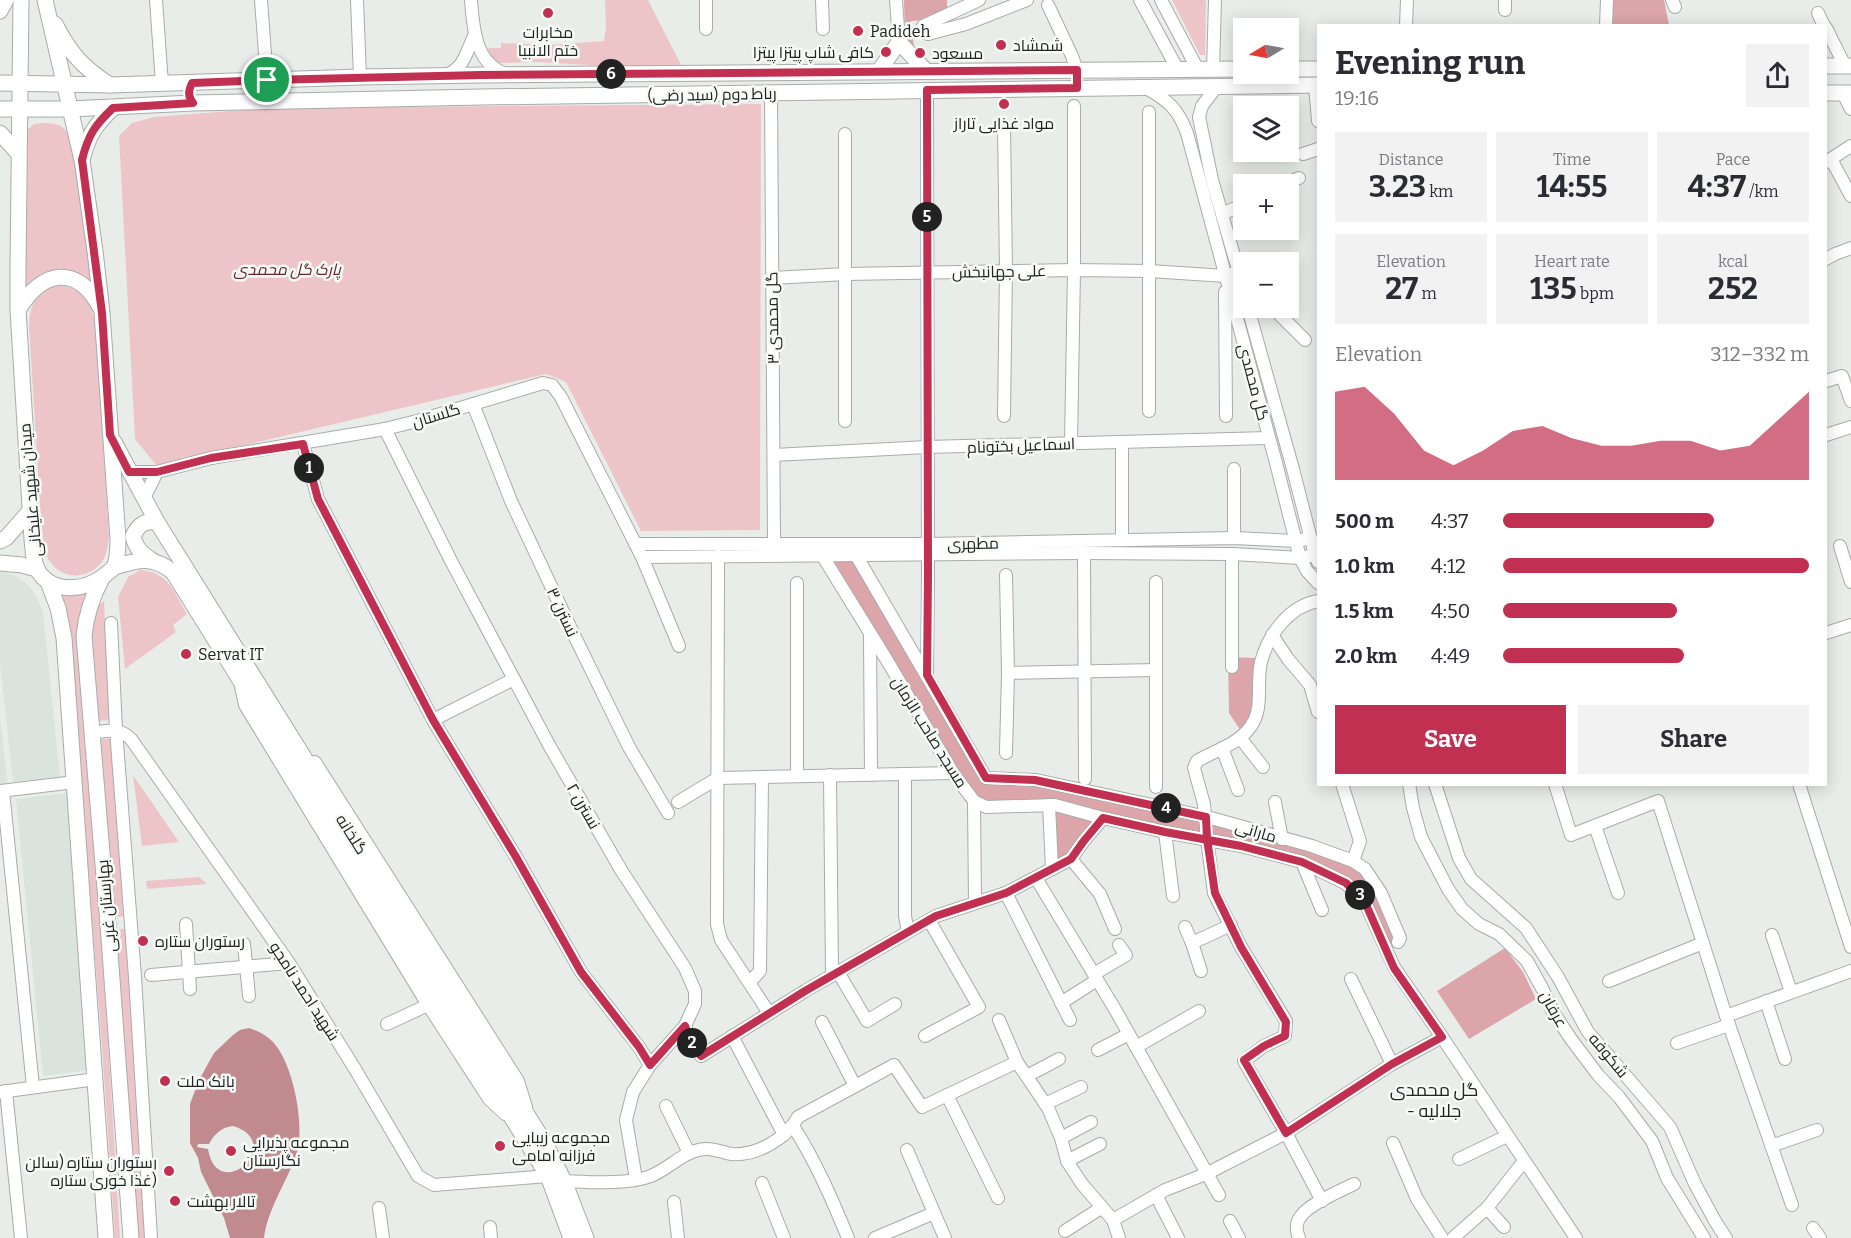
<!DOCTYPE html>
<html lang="en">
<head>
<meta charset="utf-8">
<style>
	body { margin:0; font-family:Bitter,Cairo,serif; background:#f2f2f3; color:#2b2b33; height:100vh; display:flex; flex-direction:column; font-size:22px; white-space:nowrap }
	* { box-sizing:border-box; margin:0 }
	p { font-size:20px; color:#7c7c81 }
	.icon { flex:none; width:33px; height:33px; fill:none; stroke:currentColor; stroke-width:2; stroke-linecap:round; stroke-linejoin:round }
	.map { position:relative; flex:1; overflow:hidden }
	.details { position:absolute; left:1317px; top:24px; width:510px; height:762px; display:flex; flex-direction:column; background:#fff; border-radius:0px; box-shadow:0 3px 15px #0003 }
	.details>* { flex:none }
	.needle { width:39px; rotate:260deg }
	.buttons { position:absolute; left:1233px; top:18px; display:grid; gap:12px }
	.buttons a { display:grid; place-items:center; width:66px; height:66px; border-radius:0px; background:#fff; box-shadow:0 3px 15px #0003; font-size:30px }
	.pin { position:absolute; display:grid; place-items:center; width:51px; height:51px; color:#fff; margin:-26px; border:3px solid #fff; border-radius:50%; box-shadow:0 2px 6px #0007 }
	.km { position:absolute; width:30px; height:30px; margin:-15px; border-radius:50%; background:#222; color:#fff; font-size:16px; line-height:30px; text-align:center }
	.round { display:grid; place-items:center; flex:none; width:63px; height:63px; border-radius:0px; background:#f2f2f3 }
	.head { display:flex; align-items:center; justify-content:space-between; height:102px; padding:0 18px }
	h1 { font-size:33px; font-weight:700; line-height:45px }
	.stats { display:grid; grid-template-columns:repeat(3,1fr); gap:9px; height:102px; padding:6px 18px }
	.stats div { display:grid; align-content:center; border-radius:0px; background:#f2f2f3; text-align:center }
	.stats b { font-size:30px; font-weight:700 }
	.stats small { font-size:16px; font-weight:400 }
	.stats p { font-size:16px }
	.chart { height:168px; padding:12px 18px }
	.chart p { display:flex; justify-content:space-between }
	.chart svg { width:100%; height:108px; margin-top:6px; fill:#c13051; opacity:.7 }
	.cta { display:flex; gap:12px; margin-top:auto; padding:12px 18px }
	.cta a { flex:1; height:69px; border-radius:0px; background:#c13051; color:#fff; font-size:24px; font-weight:700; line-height:69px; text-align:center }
	.cta a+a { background:#f2f2f3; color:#2b2b33 }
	ul { padding:0 18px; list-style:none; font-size:20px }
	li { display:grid; grid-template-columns:96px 72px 1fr; align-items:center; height:45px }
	li i { height:15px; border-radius:8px; background:#c13051 }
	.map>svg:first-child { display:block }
</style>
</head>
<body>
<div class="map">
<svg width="1851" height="1238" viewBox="0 0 1851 1238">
	<rect width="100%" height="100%" fill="#e9edea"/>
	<g fill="#dae4dc">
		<path d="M0 571 16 576 29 586 36 596 43 612 60 777 13 782 0 664Z"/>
		<path d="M0 717 8 786 0 787Z"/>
		<path d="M68 793 89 1070 43 1076 16 799Z"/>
	</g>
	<g fill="#edc5c8">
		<path d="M605 0H648L681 65 624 67 537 62 500 63 491 59 488 48H501V43L549 45 604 41 606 27Z"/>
		<path d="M1172 0H1206L1205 55H1200Z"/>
		<path d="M761 104 760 530 641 531 566 382 546 374 157 466 135 439 119 136 132 123 154 117 269 108Z"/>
		<path d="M44 123C63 124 66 127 73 144L93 288 84 280 23 291 25 132 34 124Z"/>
		<path d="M60 285C89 291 93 306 96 333L109 536C108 545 107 556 101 563 87 580 61 580 49 560 45 554 43 545 42 538L29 325C30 303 37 290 60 285Z"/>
		<path d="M140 570C169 572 173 591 187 614L173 625 176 632 125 669 118 597 128 577Z"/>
		<path d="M89 590 80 644 106 1006 120 1238H115L102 1046 69 626 64 603 57 593Z"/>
		<path d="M104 601 110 720 97 721 90 634 97 607Z"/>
		<path d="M112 738 126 916 111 918 97 740Z"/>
		<path d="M133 775 179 842 142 846Z"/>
		<path d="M199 877 207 884 147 889 146 881Z"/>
		<path d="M126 929 147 1238H135L112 930Z"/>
	</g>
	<g fill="#dba5a9">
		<path d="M904 0H947V8L923 20 911 21 914 46 905 39Z"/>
		<path d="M1612 0H1664L1669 25 1610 26Z"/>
		<path d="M855 557 982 775 1035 782 1204 820 1205 837 1094 813 986 804 975 798 827 559Z"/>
		<path d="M1228 657 1255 658 1253 701 1251 716 1241 731 1229 713Z"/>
		<path d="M1053 807 1100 819 1070 857 1054 866Z"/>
		<path d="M1209 820 1354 862 1373 883 1395 941 1385 946 1364 898 1344 880 1208 838Z"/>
		<path d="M1505 948 1523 972 1536 999 1469 1039 1437 991Z"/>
	</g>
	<path fill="#c08a8f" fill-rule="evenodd" d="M249 1028C258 1031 266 1035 273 1042 293 1063 305 1124 297 1152 288 1181 268 1207 264 1238H230L224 1218 201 1172 198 1158 190 1143V1104L199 1080 214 1053 233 1035 240 1030ZM233 1126C287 1142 218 1206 208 1149L197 1147 198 1144H209C214 1134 222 1127 233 1126Z"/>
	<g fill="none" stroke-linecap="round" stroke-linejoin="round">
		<g stroke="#a8aca9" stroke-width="14">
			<g id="minor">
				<path d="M156 0 162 84"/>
				<path d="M261 0 267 80"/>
				<path d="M357 0 360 77"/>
				<path d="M471 0C473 27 475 65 507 74"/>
				<path d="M822 0 823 29"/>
				<path d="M896 0 899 42"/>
				<path d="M979 0 923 26V32L928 34 966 24 1027 0"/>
				<path d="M1140 0 1178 70"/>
				<path d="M1161 0 1198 70"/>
				<path d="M1672 0 1675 7"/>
				<path d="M1048 5 1072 56 1077 71"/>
				<path d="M1505 10V0"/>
				<path d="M1818 13 1824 26"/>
				<path d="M1406 26 1407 0"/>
				<path d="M1606 26 1607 0"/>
				<path d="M1826 28 1845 66"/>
				<path d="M706 29V0"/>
				<path d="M1213 70 1215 0"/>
				<path d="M446 75C464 68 466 53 474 36"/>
				<path d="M1315 85 1318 121"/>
				<path d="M1217 86 1202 106 1199 117 1212 180 1244 290"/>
				<path d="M1146 88C1168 100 1178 109 1187 133L1275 459 1300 558 1307 571 1318 583"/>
				<path d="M771 93 774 543"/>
				<path d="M1843 93 1851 109"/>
				<path d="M1303 154 1318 149"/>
				<path d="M1831 159 1851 196"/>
				<path d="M1826 162 1851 146"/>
				<path d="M1285 184 1299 178"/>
				<path d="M1222 214 1244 204"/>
				<path d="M1826 259 1835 254 1851 248"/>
				<path d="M772 278 846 274 1074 270 1150 271 1225 276 1238 272 1244 278"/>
				<path d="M1225 292 1226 416"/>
				<path d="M1248 308 1293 469 1315 555 1318 562"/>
				<path d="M1273 308 1305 340"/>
				<path d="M1826 381 1842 376 1851 401"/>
				<path d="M473 404 511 501 574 635 629 747 668 813"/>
				<path d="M1149 411V112"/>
				<path d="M1004 416 1006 271 1004 126"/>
				<path d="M845 421V134"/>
				<path d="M385 429 450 559 549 745 621 870 685 968 695 991V1004L685 1026 650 1065 633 1092 626 1120 636 1179"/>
				<path d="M1826 435 1851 427"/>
				<path d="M1071 443 1074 270V106"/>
				<path d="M303 444 318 499 433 720 516 857 581 972 639 1047 650 1065"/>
				<path d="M774 455 927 447 1269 438"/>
				<path d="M1234 469V538"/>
				<path d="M129 472H157L211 458 385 429 417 421 543 383 552 385 561 397 642 557 679 646"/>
				<path d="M144 498 157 472"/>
				<path d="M1122 540V442"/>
				<path d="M635 544H928L1234 538 1296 541 1311 538"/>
				<path d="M1840 546 1851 582"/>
				<path d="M1084 553 1085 779"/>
				<path d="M822 555 888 662 953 773 974 801 986 807 1055 805 1103 818 1165 832 1241 846 1302 862 1345 883 1364 900 1394 967 1442 1037 1576 1238"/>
				<path d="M856 555 986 778 1036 780 1152 805 1211 818 1312 846 1353 861 1365 869 1381 893 1400 938 1398 942"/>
				<path d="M718 556 717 924 721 940 769 1013"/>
				<path d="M642 557 1084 553 1232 554 1300 558 1315 555"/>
				<path d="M797 583V776"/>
				<path d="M1318 601C1289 606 1268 635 1261 662 1256 683 1264 708 1251 726 1239 744 1216 750 1197 761L1194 768 1204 804 1207 839 1214 893 1241 947 1286 1021 1285 1036 1264 1046 1244 1061 1286 1133 1322 1201"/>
				<path d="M111 623 116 730 135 977 151 1238"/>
				<path d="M1826 633 1851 625"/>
				<path d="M870 635 871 775"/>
				<path d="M1272 635 1288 659 1310 685 1318 712"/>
				<path d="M1232 667V554"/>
				<path d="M1008 673 1156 670"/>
				<path d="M927 674 928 576 927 91"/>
				<path d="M241 686 245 705 428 1005 489 1099 505 1114"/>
				<path d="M433 720 514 679"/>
				<path d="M91 733C107 731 119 727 131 739L289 963 355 1069 418 1176 434 1185 548 1176"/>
				<path d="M1241 739 1263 767"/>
				<path d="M1222 748 1238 790"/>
				<path d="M1006 753 1008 673 1006 575"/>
				<path d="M315 762 518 1081 526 1107"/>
				<path d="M905 774V916L908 932"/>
				<path d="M830 775 832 975"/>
				<path d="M718 778 953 773"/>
				<path d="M1342 784 1360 841 1353 861"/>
				<path d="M1409 784 1413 808 1421 837 1448 889 1462 909 1479 924 1499 934 1527 961 1543 990 1553 1012 1571 1039 1598 1075 1619 1097 1652 1141 1667 1178 1704 1238"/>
				<path d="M1435 784 1459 858 1471 879 1526 928 1558 977 1588 1032 1670 1127 1695 1184 1715 1221 1726 1238"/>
				<path d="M1555 784 1571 835 1658 801 1726 1016 1792 1205"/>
				<path d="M1799 784 1851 947"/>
				<path d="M1156 787V582"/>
				<path d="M0 791 75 782"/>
				<path d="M3 791 33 1087"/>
				<path d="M974 801 975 903"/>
				<path d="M678 802 718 778"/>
				<path d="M1275 802 1282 839"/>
				<path d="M1049 805 1052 869"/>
				<path d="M1595 826 1618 893"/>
				<path d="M1165 832 1173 896"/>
				<path d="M1071 859 1100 894 1115 929"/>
				<path d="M1302 862 1322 910"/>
				<path d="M1036 878 1116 1011 1219 1195"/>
				<path d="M1006 893 1070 1020"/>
				<path d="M186 924 190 989"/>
				<path d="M1185 927 1192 943 1201 971"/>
				<path d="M1772 935 1791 992"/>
				<path d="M1192 943 1231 925"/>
				<path d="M244 944 249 996"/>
				<path d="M838 972 867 1021 895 1004"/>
				<path d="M1094 974 1126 955 1119 945"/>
				<path d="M151 975 289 963"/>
				<path d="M1351 979 1392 1064"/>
				<path d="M1609 981 1703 943"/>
				<path d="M750 982 760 971 762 777"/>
				<path d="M1766 1001 1785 1059"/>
				<path d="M1061 1003 1097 980"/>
				<path d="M1726 1016 1851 971"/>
				<path d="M999 1020 1017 1062 1048 1108 1061 1138 1067 1161 1082 1184 1113 1220 1119 1238"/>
				<path d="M822 1022 855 1086"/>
				<path d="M387 1024 428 1005"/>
				<path d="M685 1026 693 1046 701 1056 805 991 936 916 1006 893 1071 859 1083 842 1103 818"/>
				<path d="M732 1036 784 1135"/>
				<path d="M925 1036 979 1007 929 920"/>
				<path d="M1677 1043 1729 1025"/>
				<path d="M1136 1047 1199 1011"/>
				<path d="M1098 1050 1129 1034"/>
				<path d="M1027 1076 1059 1059"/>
				<path d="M6 1091 21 1238"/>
				<path d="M0 1092 96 1079"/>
				<path d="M947 1095 998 1198"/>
				<path d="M1045 1104 1081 1087"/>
				<path d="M666 1106 689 1153"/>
				<path d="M793 1126C816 1162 832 1199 848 1238"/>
				<path d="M1061 1138 1091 1122"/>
				<path d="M1393 1143 1417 1199 1442 1238"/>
				<path d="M1771 1146 1817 1130"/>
				<path d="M907 1150 945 1238"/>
				<path d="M1459 1159 1507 1136"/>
				<path d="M1067 1161 1100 1144"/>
				<path d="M564 1181C590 1182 627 1185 651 1176 670 1168 685 1150 705 1149 714 1148 724 1153 732 1154 757 1156 787 1138 798 1117L894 1065 922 1107 1017 1062"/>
				<path d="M762 1183 784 1238"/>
				<path d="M1156 1195 1178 1238"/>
				<path d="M674 1202 678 1238"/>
				<path d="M379 1208 383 1238"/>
				<path d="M1487 1208 1504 1227"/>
				<path d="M1113 1220 1165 1190 1206 1174 1286 1133 1392 1064 1442 1037"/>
				<path d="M1230 1221 1239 1238"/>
				<path d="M490 1227 491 1238"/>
				<path d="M1813 1228 1820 1238"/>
				<path d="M1065 1231 1101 1208"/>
				<path d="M875 1238 934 1213"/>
				<path d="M1299 1238C1296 1230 1295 1223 1301 1216 1309 1204 1340 1191 1354 1184"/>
				<path d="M1453 1238 1487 1208 1524 1161"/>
			</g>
		</g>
		<g stroke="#a8aca9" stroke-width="17">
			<g id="major">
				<path d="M21 0 18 267V310L32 539C33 548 33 563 38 571 53 594 84 591 104 576 107 573 112 570 114 567 118 559 118 547 118 539L102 313 95 251 82 160 45 0"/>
				<path d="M0 11 6 0"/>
				<path d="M55 24C70 53 82 67 110 85"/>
				<path d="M1826 66H1851"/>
				<path d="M1288 69H1318"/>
				<path d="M879 71 899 42 926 71"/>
				<path d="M0 83 111 85 360 77 481 75 1244 69"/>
				<path d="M1826 93H1851"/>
				<path d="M0 109H70L193 103 482 97 1318 85"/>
				<path d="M0 133 18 153"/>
				<path d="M83 157C88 135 97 123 113 108"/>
				<path d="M19 309C42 270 77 264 100 307"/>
				<path d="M114 442 157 522 546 1145 564 1181 586 1238"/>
				<path d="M0 541 6 538 29 512"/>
				<path d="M153 561C142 554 136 549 133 536 139 524 144 521 157 522"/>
				<path d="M0 563 22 565 37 569"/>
				<path d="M114 567C138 560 151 555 173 572L548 1176 571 1238"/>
				<path d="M102 578C92 597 86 614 84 636L108 925 131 1238"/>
				<path d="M48 582 58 608 64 638 106 1238"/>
			</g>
		</g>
		<use href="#minor" stroke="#fff" stroke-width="12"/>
		<use href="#major" stroke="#fff" stroke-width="15"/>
	</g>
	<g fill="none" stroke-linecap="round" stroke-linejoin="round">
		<g stroke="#fff" stroke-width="12">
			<path id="route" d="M267 80 192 83C188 92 188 96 193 103L113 108C95 125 88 135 82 160L102 313 110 435 129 472H157L211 458 303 444 318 499 433 720 516 857 581 972 639 1047 650 1065 685 1026 693 1046 701 1056 805 991 936 916 1006 893 1071 859 1083 842 1103 818 1165 832 1241 846 1302 862 1346 883 1364 900 1394 968 1442 1037 1392 1064 1286 1133 1244 1060 1264 1046 1285 1036 1286 1022 1241 947 1215 893 1207 839 1206 817 1035 780 986 778 927 675 928 576 927 90 1077 88V70L481 75 267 80"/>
		</g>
		<use href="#route" stroke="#c13051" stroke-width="8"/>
	</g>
	<g fill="#c13051" stroke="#f6fbf7" stroke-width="2">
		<circle cx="548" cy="13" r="6"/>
		<circle cx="858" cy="31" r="6"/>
		<circle cx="1001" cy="45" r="6"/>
		<circle cx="886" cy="52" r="6"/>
		<circle cx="920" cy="53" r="6"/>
		<circle cx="1004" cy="104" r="6"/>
		<circle cx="186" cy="654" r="6"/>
		<circle cx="143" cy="941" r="6"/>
		<circle cx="165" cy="1081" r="6"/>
		<circle cx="500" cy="1146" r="6"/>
		<circle cx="231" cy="1151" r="6"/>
		<circle cx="169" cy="1171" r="6"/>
		<circle cx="175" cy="1201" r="6"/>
	</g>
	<g text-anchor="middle" stroke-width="5" stroke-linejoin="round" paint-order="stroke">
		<g font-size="16" fill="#212221" stroke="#f6fbf7" text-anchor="start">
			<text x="870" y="37">Padideh</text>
			<text x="548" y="38" text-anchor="middle">مخابرات<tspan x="548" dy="18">ختم الانبیا</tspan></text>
			<text x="1013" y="51">شمشاد</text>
			<text x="874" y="58" text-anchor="end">کافی شاپ پیتزا پیتزا</text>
			<text x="932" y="59">مسعود</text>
			<text x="1004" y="129" text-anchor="middle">مواد غذایی تاراز</text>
			<text x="198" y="660">Servat IT</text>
			<text x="155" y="947">رستوران ستاره</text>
			<text x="177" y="1087">بانک ملت</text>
			<text x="512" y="1143">مجموعه زیبایی<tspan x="512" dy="18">فرزانه امامی</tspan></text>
			<text x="243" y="1148">مجموعه پذیرایی<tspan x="243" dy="18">نگارستان</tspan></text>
			<text x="157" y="1168" text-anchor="end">رستوران ستاره (سالن<tspan x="157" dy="18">غذا خوری ستاره)</tspan></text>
			<text x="187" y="1207">تالار بهشت</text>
		</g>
		<g font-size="16" fill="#212221" stroke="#f6fbf7">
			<text transform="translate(712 94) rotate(-1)" y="6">رباط دوم (سید رضی)</text>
			<text transform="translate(999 271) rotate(-1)" y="6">علی جهانبخش</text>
			<text transform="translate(772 318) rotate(-91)" y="6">گل محمدی ۳</text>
			<text transform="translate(1254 382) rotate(75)" y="6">گل محمدی</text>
			<text transform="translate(436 415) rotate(-17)" y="6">گلستان</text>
			<text transform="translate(1021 445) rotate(-2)" y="6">اسماعیل بختونام</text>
			<text transform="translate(30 490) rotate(-95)" y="6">میدان شهید علیخانی</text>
			<text transform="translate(973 543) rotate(-1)" y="6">مطهری</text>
			<text transform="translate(563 612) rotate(65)" y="6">نسترن ۳</text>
			<text transform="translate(930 732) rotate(58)" y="6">مسجد صاحب الزمان</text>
			<text transform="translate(584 806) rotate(60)" y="6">نسترن ۲</text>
			<text transform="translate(1256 831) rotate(16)" y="6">مارانی</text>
			<text transform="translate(352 834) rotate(58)" y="6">گلخانه</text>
			<text transform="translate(106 906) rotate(-95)" y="6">بهارستان غربی</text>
			<text transform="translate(305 991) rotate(57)" y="6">شهید احمد نامجو</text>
			<text transform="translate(1554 1009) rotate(61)" y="6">عرفان</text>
			<text transform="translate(1609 1055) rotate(50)" y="6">شکوفه</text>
		</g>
		<g font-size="16" font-style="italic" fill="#6a2732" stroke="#f6fbf7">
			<text x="287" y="275">پارک گل محمدی</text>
		</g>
		<g font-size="18" fill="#212221" stroke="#f6fbf7">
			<text x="1434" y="1096">گل محمدی<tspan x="1434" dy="21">- جلالیه</tspan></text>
		</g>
	</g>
</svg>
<div class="buttons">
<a><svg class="needle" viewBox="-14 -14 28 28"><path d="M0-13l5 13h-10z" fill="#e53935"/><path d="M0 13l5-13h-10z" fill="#7c7c81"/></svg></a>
<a><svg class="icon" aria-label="layers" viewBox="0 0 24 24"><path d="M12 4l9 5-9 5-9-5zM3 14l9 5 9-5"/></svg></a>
<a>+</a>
<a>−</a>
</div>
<div class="pin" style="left:267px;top:80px;background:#1e9e55"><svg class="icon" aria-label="arrive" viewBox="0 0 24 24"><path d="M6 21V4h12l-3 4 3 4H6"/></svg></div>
<b class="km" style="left:309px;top:468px">1</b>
<b class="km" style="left:692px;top:1043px">2</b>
<b class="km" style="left:1360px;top:895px">3</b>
<b class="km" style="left:1166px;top:808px">4</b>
<b class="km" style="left:927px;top:217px">5</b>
<b class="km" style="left:611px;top:74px">6</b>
<section class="details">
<div class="head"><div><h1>Evening run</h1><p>19:16</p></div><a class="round"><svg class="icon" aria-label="share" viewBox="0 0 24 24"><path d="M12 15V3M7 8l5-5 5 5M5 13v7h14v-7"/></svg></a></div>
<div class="stats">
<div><p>Distance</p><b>3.23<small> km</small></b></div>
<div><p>Time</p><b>14:55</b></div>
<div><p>Pace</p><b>4:37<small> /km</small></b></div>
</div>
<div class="stats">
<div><p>Elevation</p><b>27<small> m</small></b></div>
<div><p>Heart rate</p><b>135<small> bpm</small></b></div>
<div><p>kcal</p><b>252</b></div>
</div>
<div class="chart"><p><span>Elevation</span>312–332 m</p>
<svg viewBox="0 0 160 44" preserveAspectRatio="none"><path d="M0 44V8L10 6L20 17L30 32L40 38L50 32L60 24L70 22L80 27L90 30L100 30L110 28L120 28L130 32L140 30L150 19L160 8V44z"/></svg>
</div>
<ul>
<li><b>500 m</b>4:37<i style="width:69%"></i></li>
<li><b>1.0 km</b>4:12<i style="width:100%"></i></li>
<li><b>1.5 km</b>4:50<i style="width:57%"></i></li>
<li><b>2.0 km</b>4:49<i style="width:59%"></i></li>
</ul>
<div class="cta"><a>Save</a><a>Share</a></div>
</section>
</div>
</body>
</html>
